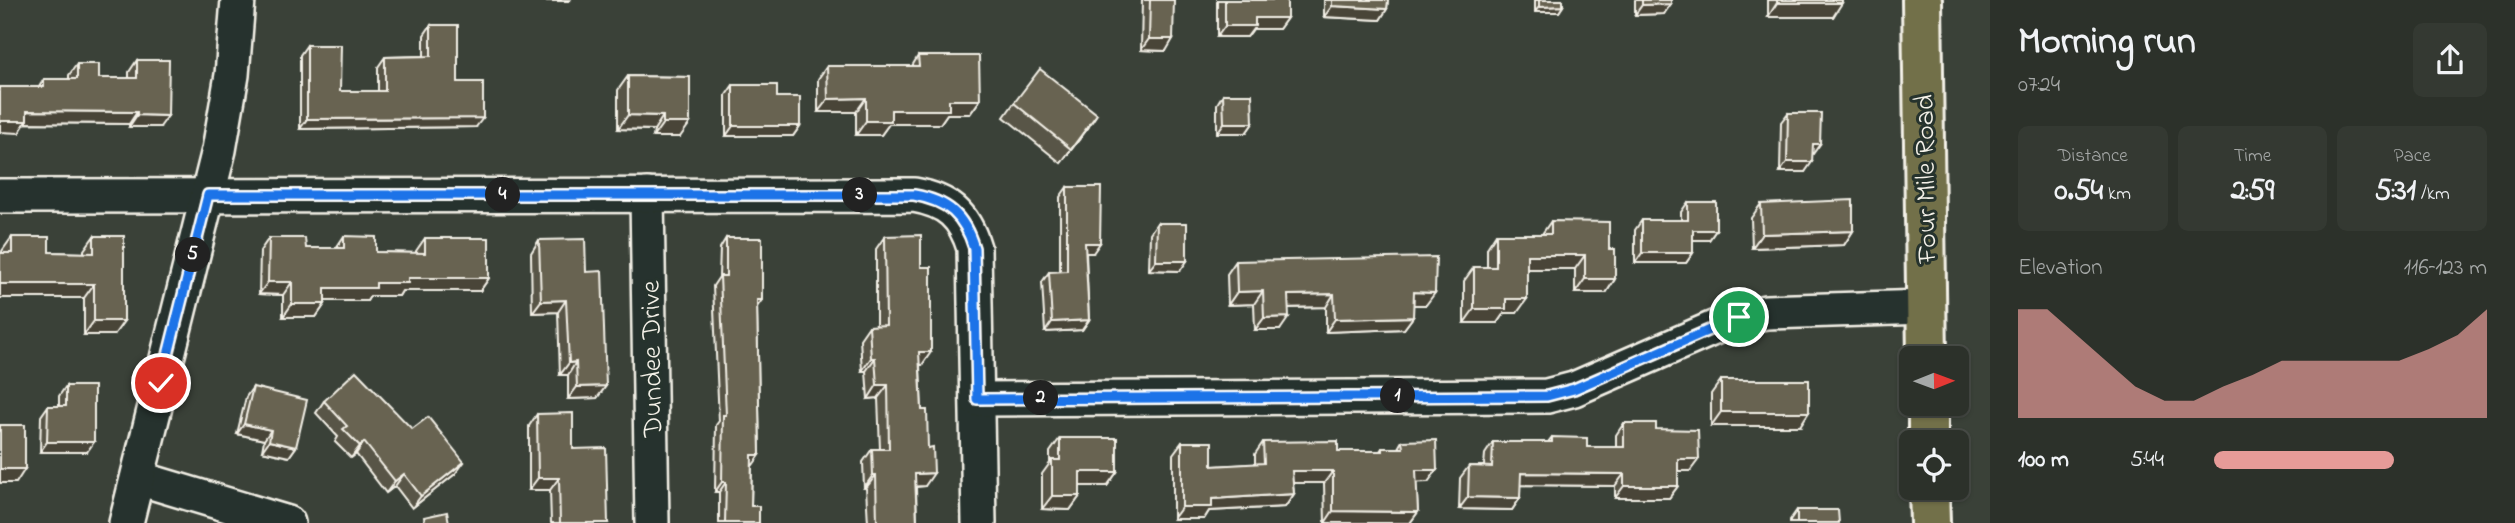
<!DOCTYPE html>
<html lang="en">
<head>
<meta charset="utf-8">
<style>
	body { margin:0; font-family:"Indie Flower",sans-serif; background:#343932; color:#f1f3f6; height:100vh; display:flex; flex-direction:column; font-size:26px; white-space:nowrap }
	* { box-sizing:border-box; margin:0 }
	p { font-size:23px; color:#a6a9a8 }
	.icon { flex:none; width:38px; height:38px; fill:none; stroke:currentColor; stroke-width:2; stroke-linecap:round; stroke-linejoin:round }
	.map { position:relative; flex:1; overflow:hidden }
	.side { display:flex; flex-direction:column; background:#2c312a; width:525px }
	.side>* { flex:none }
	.needle { width:46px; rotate:89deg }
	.buttons { position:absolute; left:1899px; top:346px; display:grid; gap:14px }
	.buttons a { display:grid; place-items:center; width:70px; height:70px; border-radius:10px; background:#2c312a; box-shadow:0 2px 5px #0004,0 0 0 2px #484c47; font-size:35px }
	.pin { position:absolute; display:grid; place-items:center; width:60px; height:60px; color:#fff; margin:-30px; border:4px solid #fff; border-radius:50%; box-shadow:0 2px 7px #0007 }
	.km { position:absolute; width:35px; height:35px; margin:-18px; border-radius:50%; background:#222; color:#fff; font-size:19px; line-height:35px; text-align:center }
	.round { display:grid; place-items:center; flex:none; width:74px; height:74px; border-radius:10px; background:#343932 }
	.summary { display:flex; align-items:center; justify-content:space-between; height:119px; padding:0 28px }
	h1 { font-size:38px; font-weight:700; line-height:52px }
	.figures { display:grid; grid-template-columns:repeat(3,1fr); gap:10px; height:119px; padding:7px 28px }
	.figures div { display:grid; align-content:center; border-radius:10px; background:#343932; text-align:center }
	.figures b { font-size:30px; font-weight:700 }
	.figures small { font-size:19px; font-weight:400 }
	.figures p { font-size:19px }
	.chart { height:196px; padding:14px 28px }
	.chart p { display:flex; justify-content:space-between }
	.chart svg { width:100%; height:126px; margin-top:7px; fill:#e69b98; opacity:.7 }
	ul { padding:0 28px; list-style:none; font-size:23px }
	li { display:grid; grid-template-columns:112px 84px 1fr; align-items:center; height:52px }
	li i { height:18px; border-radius:9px; background:#e69b98 }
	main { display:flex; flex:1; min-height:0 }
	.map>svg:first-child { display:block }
</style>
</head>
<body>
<main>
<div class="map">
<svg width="1990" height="523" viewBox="0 0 1990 523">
	<rect width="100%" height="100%" fill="#3a4138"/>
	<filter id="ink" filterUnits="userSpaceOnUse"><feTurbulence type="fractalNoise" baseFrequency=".0143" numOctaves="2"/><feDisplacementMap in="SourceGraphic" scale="14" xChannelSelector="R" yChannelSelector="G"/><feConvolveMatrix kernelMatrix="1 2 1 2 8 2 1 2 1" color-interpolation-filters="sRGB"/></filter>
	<g filter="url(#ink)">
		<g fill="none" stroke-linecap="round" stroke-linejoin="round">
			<g stroke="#f4f1e8" stroke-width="38">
				<g id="minor">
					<path d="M647 195 652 523"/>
					<path d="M0 196 914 195C948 201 964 215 974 248L979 523"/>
					<path d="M977 399 1547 396 1574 389 1739 317 1766 312 1926 307"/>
					<path d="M138 478 288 523"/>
					<path d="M126 523 219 150 232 75 238 0"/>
				</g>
			</g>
			<g stroke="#f4f1e8" stroke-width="44">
				<g id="major">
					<path d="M1922 0 1927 359"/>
					<path d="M1928 404V443"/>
					<path d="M1929 488 1930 523"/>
				</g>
			</g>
			<use href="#minor" stroke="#26332d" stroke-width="33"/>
			<use href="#major" stroke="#726f4a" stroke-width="38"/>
		</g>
		<g fill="#595546" stroke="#f4f1e8" stroke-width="2">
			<path d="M1142 0H1174L1166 51 1141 50Z"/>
			<path d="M1217 0H1287V18L1279 29H1253L1247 37H1217Z"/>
			<path d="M1324 0H1388L1387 9 1380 20 1324 17Z"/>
			<path d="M1535 0H1563V6L1559 12H1535Z"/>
			<path d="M1635 0H1671L1664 14 1635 15Z"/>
			<path d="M1768 0H1842L1833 17H1768Z"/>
			<path d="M431 25 458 82 476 127 300 129V55L307 45 340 91H378V67L385 57 424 56V35Z"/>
			<path d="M918 56 980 100 970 114H947L940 124H889L881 135H856V112H818V79L827 66H912Z"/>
			<path d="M137 60 160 127H129V124L25 123 19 133 39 87 44 79H69V75L77 64 99 78H129V72Z"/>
			<path d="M628 76 690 77 680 137H653L654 130 618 129V90Z"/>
			<path d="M733 85 777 97 800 126 793 136H726V95Z"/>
			<path d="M1223 94 1253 123 1246 133H1217V104Z"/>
			<path d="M1014 103 1088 128 1061 163 1004 117Z"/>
			<path d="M1788 113 1820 144 1812 154 1805 172H1780L1781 122Z"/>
			<path d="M1067 187 1093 253H1086L1089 320 1082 330 1045 332 1042 282 1049 272 1060 271V197Z"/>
			<path d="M1688 202 1716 230 1709 240H1693V253L1686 263H1635V230L1642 220H1681V212Z"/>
			<path d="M1761 204 1853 231 1844 245 1752 248 1751 218Z"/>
			<path d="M1551 221 1609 249 1615 279 1606 293H1575V269H1527L1517 313H1504L1497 323H1464V281L1474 267H1487V248L1496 234H1542Z"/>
			<path d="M1157 223 1180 271 1149 270 1150 233Z"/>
			<path d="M94 236 114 335H84V298L2 253V251L12 237 49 252 84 253V250Z"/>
			<path d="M344 236 376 252 416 253V251L425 238 489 278 480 291H402L399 296H370L367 301H325V304L316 317H283V295L259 294 260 251 269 238 306 248H336Z"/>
			<path d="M885 236 922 365H920L925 486 916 487 917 523H868L866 488H864L863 462 872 449H880L878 398 868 399 866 371H862L860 339 869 326H876V249Z"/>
			<path d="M726 238 762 300 757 307 760 455 752 465 751 506 759 523H719V492H715L716 425 719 421 713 286 719 277 720 248Z"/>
			<path d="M539 240 586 272 606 386 597 398 568 399V375H560L558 312 532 313 531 253Z"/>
			<path d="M1236 261 1426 305H1413V317L1404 329 1326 332V307L1288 308 1280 330H1255L1254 304 1228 305 1227 274Z"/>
			<path d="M1721 380 1800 426H1711V394Z"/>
			<path d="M66 386 87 452H40L41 416 48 406H59V396Z"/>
			<path d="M253 387 296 447 289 457 262 451 264 440 237 434 246 397Z"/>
			<path d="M324 401 412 429 464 462 455 474 412 508 395 486 386 493 356 454 351 458 335 442 338 437 316 413Z"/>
			<path d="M537 414 573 449 608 523H551L550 490H529V426Z"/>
			<path d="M1624 423 1656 429 1690 471H1678V486L1669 498H1615V486L1520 485V498L1512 510 1459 509 1460 478 1469 466H1484L1485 454 1493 442H1548L1552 437 1587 447H1616V435Z"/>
			<path d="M1060 438 1117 472 1107 486H1080V496L1070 510 1042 509V474L1050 463V452Z"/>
			<path d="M1402 441 1428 482H1416L1418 512 1410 523H1325L1324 483H1293L1294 494 1285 507 1209 511 1204 519H1173V454L1182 442 1212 466 1255 464V454L1263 442 1338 451H1380L1382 448H1398Z"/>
			<path d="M1797 510 1839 523H1790V520Z"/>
		</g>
		<g fill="#494539" stroke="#f4f1e8" stroke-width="2">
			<path d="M541 0H570L569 1H540Z"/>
			<path d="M1777 3H1842L1833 17H1768Z"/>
			<path d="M1671 4 1664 14 1635 15 1642 5Z"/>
			<path d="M1332 6 1387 9 1380 20 1324 17Z"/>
			<path d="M1563 6 1559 12H1535L1539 7Z"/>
			<path d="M1255 18H1287L1279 29H1253L1247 37H1217L1225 26Z"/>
			<path d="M1149 39H1173L1166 51 1141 50Z"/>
			<path d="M866 98 856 112H818L828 99Z"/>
			<path d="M949 100H980L970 114H947L940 124H889L881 135H856L866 121 891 110Z"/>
			<path d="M27 111 137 112 129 124 25 123 19 133 0 132V121Z"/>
			<path d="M1097 114 1088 128 1061 163 1071 149Z"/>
			<path d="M137 115 168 116 160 127H129Z"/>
			<path d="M628 115 663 116 654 130 618 129Z"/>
			<path d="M483 118 476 127 300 129 307 119Z"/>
			<path d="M663 123H690L680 137H653Z"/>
			<path d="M1224 123H1253L1246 133H1217Z"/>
			<path d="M733 126H800L793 136H726Z"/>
			<path d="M1813 144H1820L1813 154H1806Z"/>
			<path d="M1787 162H1812L1805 172H1780Z"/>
			<path d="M1693 230H1716L1709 240H1686Z"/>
			<path d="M1853 231 1844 245 1752 248 1762 234Z"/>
			<path d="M1085 243H1100L1093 253H1078Z"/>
			<path d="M1642 253H1693L1686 263H1635Z"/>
			<path d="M1527 255H1585L1575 269H1517Z"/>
			<path d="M1156 261H1187L1180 271 1149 270Z"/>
			<path d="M408 278H489L480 291H402L399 296H370L367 301H316L325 288 376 283Z"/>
			<path d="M1585 279H1615L1606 293H1575Z"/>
			<path d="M268 282H292L283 295 259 294Z"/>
			<path d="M0 284H94L84 298H0Z"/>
			<path d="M1263 291 1254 304 1228 305 1237 292Z"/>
			<path d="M1414 292 1435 293 1426 305H1405Z"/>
			<path d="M1334 294 1326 307 1279 308 1288 295Z"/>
			<path d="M1506 299H1527L1517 313H1504L1497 323H1464L1474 309Z"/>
			<path d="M566 300 558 312 532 313 541 301Z"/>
			<path d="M292 304H325L316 317H283Z"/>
			<path d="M1289 317 1280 330H1255L1264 318Z"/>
			<path d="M1413 317 1404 329 1326 332 1335 319Z"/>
			<path d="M1089 320 1082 330 1045 332 1052 322Z"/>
			<path d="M94 321H124L114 335H84Z"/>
			<path d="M919 352H931L922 365H910Z"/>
			<path d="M871 358H875L866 371H862Z"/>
			<path d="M576 362 568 375H560L569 363Z"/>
			<path d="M877 385H888L878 398 868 399Z"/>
			<path d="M606 386 597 398 568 399 577 387Z"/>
			<path d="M1721 412H1809L1800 426H1711Z"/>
			<path d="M244 424 271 430 264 440 237 434Z"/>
			<path d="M269 441 296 447 289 457 262 451Z"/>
			<path d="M47 442H94L87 452H40Z"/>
			<path d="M364 442 356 454 351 458 360 446Z"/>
			<path d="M752 455H760L753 465H745Z"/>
			<path d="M1678 459H1699L1690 471H1669Z"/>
			<path d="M464 462 455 474 412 508 421 496Z"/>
			<path d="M0 469H25L16 483H0Z"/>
			<path d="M1416 470H1437L1428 482 1407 483Z"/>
			<path d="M1292 471H1333L1324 483H1284Z"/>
			<path d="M1080 472H1117L1107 486H1070Z"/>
			<path d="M934 473 925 486 906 487 915 474Z"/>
			<path d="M1521 473 1624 474 1615 486 1512 485Z"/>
			<path d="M404 474 395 486 386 493 395 481Z"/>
			<path d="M873 475H876L866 488H864Z"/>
			<path d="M538 478H559L550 490H529Z"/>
			<path d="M722 482H726L719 492H715Z"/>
			<path d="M1624 486H1678L1669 498H1615Z"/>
			<path d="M1294 494 1285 507 1209 511 1204 519H1173L1182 507 1212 499Z"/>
			<path d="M1052 496H1080L1070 510 1042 509Z"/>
			<path d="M1468 497 1520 498 1512 510 1459 509Z"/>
			<path d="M1333 511 1418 512 1410 523H1325Z"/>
		</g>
		<g fill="#686351" stroke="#f4f1e8" stroke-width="2">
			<path d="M1150 0H1174L1173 39H1149Z"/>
			<path d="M1225 0H1287V18H1255V26H1225Z"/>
			<path d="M1332 0H1388L1387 9 1332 6Z"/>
			<path d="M1539 0H1563V6L1539 7Z"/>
			<path d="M1642 0H1671V4L1642 5Z"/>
			<rect x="1777" y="0" width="65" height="3"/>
			<path d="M431 25H458V82H483V118L307 119V45H341L340 91H385V57L431 56Z"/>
			<path d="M918 56H979L980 100H949V110H891V121H866V98L828 99 827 66H919Z"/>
			<path d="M137 60H169L168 116 137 115V112L27 111V121H0V87H44V79H77V64H99V78H137Z"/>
			<path d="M1040 69 1097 114 1071 149 1014 103Z"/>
			<path d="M628 76 690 77V123H663V116L628 115Z"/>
			<path d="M733 85H777V97H800V126H733Z"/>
			<path d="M1223 94H1252L1253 123H1224Z"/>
			<path d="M1788 113H1821L1820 144H1813L1812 162H1787Z"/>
			<path d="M1067 187H1101L1100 243H1085L1089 320 1052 322 1049 272 1067 271Z"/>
			<path d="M1853 200V231L1762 234 1761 204Z"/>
			<path d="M1688 202H1716V230H1693V253H1642V220H1688Z"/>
			<path d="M1551 221 1609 222V249H1615V279H1585V255H1527V299H1506V309H1474V267H1496V234H1551Z"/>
			<path d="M1157 223H1187V261H1156Z"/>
			<path d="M921 235V267H931V352H919L922 410H927L928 448 933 447 934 473 915 474 917 523H877L876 475H873L872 449H889L888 385H877L875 358H871L869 326 886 325 885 236Z"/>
			<path d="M94 236H124V321H94V284H0V253H12V237H49V252L94 253Z"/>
			<path d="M344 236 376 237V252L425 253V238H489V278H408V283H376V288H325V304H292V282H268L269 238H305L306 248H344Z"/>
			<path d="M726 238H762V300H757L760 455H752L751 506H759V523H725L726 482H722L723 415H726L720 276H726Z"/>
			<path d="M585 239 586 272 602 271 606 386 577 387 576 362 569 363 566 300 541 301 539 240Z"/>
			<path d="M1436 257 1435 293 1414 292 1413 317 1335 319 1334 294 1288 295 1289 317 1264 318 1263 291 1237 292 1236 261Z"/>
			<path d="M356 371 412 429 428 417 464 462 421 496 404 474 395 481 364 442 360 446 343 429 347 426 324 401Z"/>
			<rect x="1721" y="380" width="88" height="32"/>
			<path d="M66 386H94V442H47L48 406H66Z"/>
			<path d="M253 387 307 400 296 447 269 441 271 430 244 424Z"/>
			<path d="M573 413V449L606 448 608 523H560L559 478H538L537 414Z"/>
			<path d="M1624 423H1656V429L1698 430 1699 459H1678V486H1624V474L1521 473 1520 498 1468 497 1469 466 1492 467 1493 442H1552V437L1587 438V447H1624Z"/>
			<rect x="0" y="425" width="25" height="44"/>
			<path d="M1060 438H1117V472H1080V496H1052V460H1060Z"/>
			<path d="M1436 440 1437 470H1416L1418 512 1333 511V471H1292L1294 494 1212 499V507H1182V442H1212V466L1264 463 1263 442 1338 441V451H1382V448H1403L1402 441Z"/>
			<path d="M1797 510H1838L1839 523H1797Z"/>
			<path d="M447 512 449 523H425L424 517Z"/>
		</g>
	</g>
	<g fill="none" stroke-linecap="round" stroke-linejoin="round" filter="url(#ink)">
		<g stroke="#fff" stroke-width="14">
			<path id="route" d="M161 383 208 195H914C948 201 964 215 974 248L977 399 1547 396 1574 389 1739 317"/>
		</g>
		<use href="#route" stroke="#1a73e8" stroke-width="9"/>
	</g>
	<g text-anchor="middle" stroke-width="6" stroke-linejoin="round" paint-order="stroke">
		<g font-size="28" fill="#f4f1e8" stroke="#26332d">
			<text transform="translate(1924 179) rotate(-91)" y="10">Four Mile Road</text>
			<text transform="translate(650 359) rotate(-91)" y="10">Dundee Drive</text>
		</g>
	</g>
</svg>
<div class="buttons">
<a><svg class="needle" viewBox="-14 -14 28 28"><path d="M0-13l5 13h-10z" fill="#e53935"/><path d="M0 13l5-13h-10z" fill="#a6a9a8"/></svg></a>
<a><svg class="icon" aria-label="locate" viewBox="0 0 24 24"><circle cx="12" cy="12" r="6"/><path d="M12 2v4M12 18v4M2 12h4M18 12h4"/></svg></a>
</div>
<div class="pin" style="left:1739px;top:317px;background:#1e9e55"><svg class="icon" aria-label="arrive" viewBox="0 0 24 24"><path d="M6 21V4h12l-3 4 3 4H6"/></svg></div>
<div class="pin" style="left:161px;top:383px;background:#d93025"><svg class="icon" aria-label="check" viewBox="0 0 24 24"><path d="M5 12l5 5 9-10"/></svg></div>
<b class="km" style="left:1398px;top:396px">1</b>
<b class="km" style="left:1041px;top:398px">2</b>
<b class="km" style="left:860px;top:195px">3</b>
<b class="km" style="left:503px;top:195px">4</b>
<b class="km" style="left:193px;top:255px">5</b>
</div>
<section class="side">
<div class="summary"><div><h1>Morning run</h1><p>07:24</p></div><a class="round"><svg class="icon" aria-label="share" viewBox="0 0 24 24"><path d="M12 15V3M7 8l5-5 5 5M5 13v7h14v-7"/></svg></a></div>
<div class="figures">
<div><p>Distance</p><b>0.54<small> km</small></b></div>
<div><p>Time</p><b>2:59</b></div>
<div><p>Pace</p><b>5:31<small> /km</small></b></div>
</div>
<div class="chart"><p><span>Elevation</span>116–123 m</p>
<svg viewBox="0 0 160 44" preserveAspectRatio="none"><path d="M0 44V6L10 6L20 15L30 24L40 33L50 38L60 38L70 33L80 29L90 24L100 24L110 24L120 24L130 24L140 20L150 15L160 6V44z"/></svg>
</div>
<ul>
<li><b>100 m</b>5:44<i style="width:66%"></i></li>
</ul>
</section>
</main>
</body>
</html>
